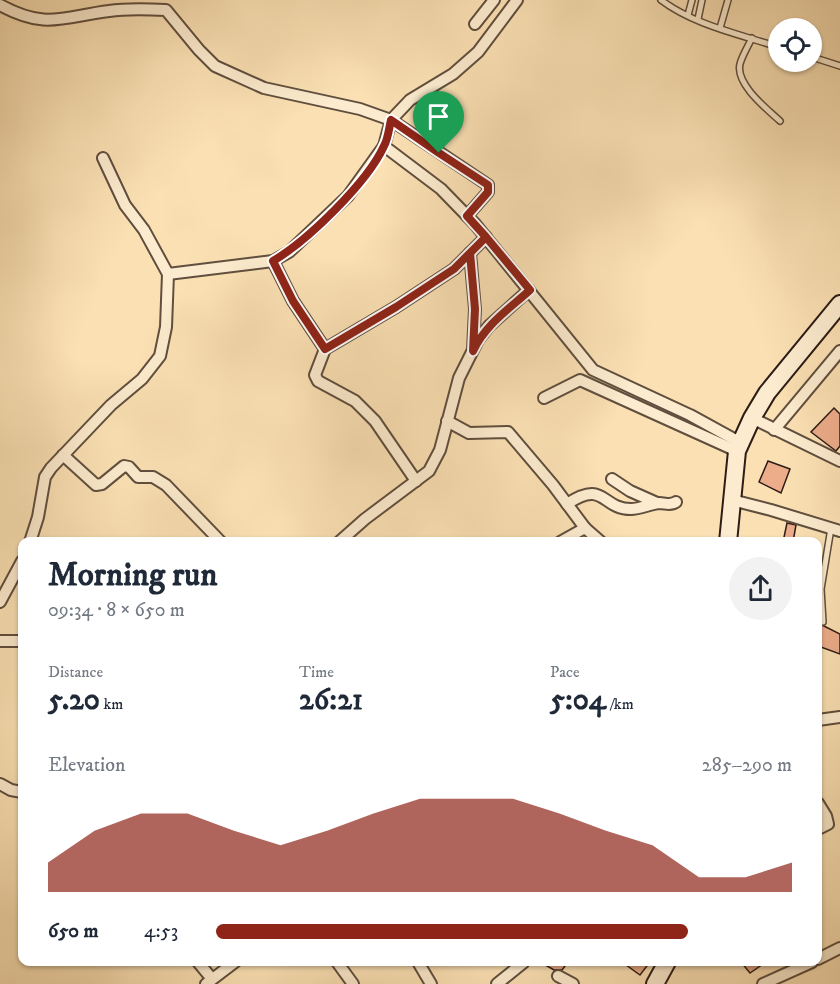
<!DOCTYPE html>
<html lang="en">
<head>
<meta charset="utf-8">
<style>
	body { margin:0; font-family:"IM FELL DW Pica",serif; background:#f2f2f3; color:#1f2937; height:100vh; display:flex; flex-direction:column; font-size:22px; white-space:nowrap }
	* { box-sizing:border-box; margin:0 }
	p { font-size:20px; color:#747a83 }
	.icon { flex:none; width:33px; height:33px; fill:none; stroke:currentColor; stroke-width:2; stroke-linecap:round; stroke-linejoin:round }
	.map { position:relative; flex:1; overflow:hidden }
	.sheet { position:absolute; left:18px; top:537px; width:804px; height:429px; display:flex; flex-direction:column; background:#fff; border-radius:12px; box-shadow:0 2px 4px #0004 }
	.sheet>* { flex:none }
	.fabs { position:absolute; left:768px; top:18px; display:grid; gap:12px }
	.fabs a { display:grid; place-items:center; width:54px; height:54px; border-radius:50%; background:#fff; box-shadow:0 2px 4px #0004; font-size:30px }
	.pin { position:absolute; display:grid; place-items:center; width:51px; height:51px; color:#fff; margin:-62px -26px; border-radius:50% 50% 50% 0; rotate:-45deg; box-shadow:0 0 6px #0007 }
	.pin .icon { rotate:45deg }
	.round { display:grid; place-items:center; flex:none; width:63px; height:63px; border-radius:32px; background:#f2f2f3 }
	.overview { display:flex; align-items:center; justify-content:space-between; height:102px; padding:0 30px }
	h1 { font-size:33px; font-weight:700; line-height:45px }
	.stats { display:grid; grid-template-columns:repeat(3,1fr); gap:9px; height:102px; padding:6px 30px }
	.stats div { display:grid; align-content:center }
	.stats b { font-size:30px; font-weight:700 }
	.stats small { font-size:16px; font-weight:400 }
	.stats p { font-size:16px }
	.chart { height:168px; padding:12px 30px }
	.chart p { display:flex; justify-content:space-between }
	.chart svg { width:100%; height:108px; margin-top:6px; fill:#8f2418; opacity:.7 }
	ul { padding:0 30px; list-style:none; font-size:20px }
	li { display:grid; grid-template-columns:96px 72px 1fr; align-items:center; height:45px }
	li i { height:15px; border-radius:8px; background:#8f2418 }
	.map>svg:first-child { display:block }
</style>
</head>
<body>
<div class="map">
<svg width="840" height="984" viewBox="0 0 840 984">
	<rect width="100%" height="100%" fill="#fae0b3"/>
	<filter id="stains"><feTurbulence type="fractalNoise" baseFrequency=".00333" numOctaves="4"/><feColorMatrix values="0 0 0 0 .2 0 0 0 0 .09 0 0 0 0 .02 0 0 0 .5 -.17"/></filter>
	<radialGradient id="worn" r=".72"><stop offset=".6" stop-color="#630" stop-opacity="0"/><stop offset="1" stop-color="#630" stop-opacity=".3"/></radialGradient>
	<g fill="#edad8b" stroke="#2d1d17" stroke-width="1.5">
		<path d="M834 408 840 414V446L836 451 811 432Z"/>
		<path d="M768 461 790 469 781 493 759 482Z"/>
		<path d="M787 523 796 525 793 542H783Z"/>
		<path d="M818 623 840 634V654L818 646Z"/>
		<path d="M540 962H568L562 970H554Z"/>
		<path d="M622 962H650L640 975Z"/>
		<path d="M741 962H766L750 973Z"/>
	</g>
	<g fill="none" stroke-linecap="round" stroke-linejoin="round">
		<g stroke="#604e3e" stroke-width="8">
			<g id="lane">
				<path d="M661 0C694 25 739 34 778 47"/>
				<path d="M688 15 692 0"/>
				<path d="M698 19 702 0"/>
				<path d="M720 28 728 0"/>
				<path d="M752 38C748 46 742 56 740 64 735 84 767 109 780 121"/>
				<path d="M812 57 840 66"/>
				<path d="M823 622 821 589 831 528"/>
			</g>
		</g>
		<g stroke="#604e3e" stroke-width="14">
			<g id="street">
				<path d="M0 5C46 30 62 17 109 11 128 8 147 9 166 10L199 50 215 66 264 88 360 109 391 120 384 146 441 189 475 224 593 370 690 415 741 443"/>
				<path d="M475 24 494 0"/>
				<path d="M467 216 488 192V185L391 120 410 100 453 74 478 52 517 0"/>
				<path d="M470 253 475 309 473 349"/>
				<path d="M273 261 293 301 325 349"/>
				<path d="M168 274 273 261 289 252 348 196 384 146"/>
				<path d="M544 398 580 380 737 451"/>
				<path d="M752 418 840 461"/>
				<path d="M447 421 469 433 508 432 553 485 585 528"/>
				<path d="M774 430 840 351"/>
				<path d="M63 455 96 485 102 484 124 466 129 467 138 477H153L166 485 221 542"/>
				<path d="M612 479 630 491 657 503"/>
				<path d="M416 481 375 421 355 401 318 381 315 375 325 349 396 307 454 269 486 237"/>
				<path d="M732 500 771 510 840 531"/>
				<path d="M567 504C605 479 601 509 631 509 640 509 650 504 659 503 666 503 670 506 676 502"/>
				<path d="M30 542 38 517 45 477 51 468 111 405 142 379 160 356 166 327 168 274 144 230 125 205 103 158"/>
				<path d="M339 542 365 519 429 471 440 450 459 378 478 340 489 326 529 290"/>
				<path d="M560 542 585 528 601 542"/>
				<path d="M0 602 22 561"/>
				<path d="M0 641H22"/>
				<path d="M818 720 840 717"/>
				<path d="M0 784 11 790 22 792"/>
				<path d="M818 803 826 816 828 824 818 829"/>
				<path d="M818 959 840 948"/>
				<path d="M198 962 212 979"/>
				<path d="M337 962 353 984"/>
				<path d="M418 962 431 984"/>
				<path d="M558 976 573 984"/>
				<path d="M206 984 235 962"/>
				<path d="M497 984 524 962"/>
				<path d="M763 984 812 962"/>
			</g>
		</g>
		<g stroke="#2d1d17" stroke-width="20">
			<g id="secondary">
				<path d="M728 542 737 451 752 418 767 393 840 304"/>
				<path d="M655 984 667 962"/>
			</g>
		</g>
		<use href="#lane" stroke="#fcebce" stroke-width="5"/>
		<use href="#street" stroke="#fcebce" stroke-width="10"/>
		<use href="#secondary" stroke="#fcebce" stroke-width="16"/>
	</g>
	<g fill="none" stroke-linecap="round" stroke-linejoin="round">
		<g stroke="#fff" stroke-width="12">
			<path id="route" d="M439 153 391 120C389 128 388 139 384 146 367 183 307 241 273 261L293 301 325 349 396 307 454 269 486 237 530 290C509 309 485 325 473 351L475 309 470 253 486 237 467 216 488 192V185L439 153"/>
		</g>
		<use href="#route" stroke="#8f2418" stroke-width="8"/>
	</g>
	<rect width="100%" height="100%" filter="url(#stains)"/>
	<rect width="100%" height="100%" fill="url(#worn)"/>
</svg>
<div class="fabs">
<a><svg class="icon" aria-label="locate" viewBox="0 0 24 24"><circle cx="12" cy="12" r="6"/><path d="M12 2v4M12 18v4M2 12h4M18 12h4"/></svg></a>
</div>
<div class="pin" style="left:439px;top:153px;background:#1e9e55"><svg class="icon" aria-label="arrive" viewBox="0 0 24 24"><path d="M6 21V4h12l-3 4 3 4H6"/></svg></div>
<section class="sheet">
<div class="overview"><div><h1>Morning run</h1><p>09:34 · 8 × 650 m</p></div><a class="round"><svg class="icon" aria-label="share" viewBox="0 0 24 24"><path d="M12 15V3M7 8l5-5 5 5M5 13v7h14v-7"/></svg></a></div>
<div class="stats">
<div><p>Distance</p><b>5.20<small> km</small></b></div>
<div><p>Time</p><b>26:21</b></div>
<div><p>Pace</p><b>5:04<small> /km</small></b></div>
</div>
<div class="chart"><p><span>Elevation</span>285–290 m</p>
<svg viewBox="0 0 160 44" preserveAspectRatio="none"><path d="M0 44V32L10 19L20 12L30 12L40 19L50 25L60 19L70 12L80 6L90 6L100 6L110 12L120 19L130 25L140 38L150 38L160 32V44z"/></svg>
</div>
<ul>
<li><b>650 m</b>4:53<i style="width:82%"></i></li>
</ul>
</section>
</div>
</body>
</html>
